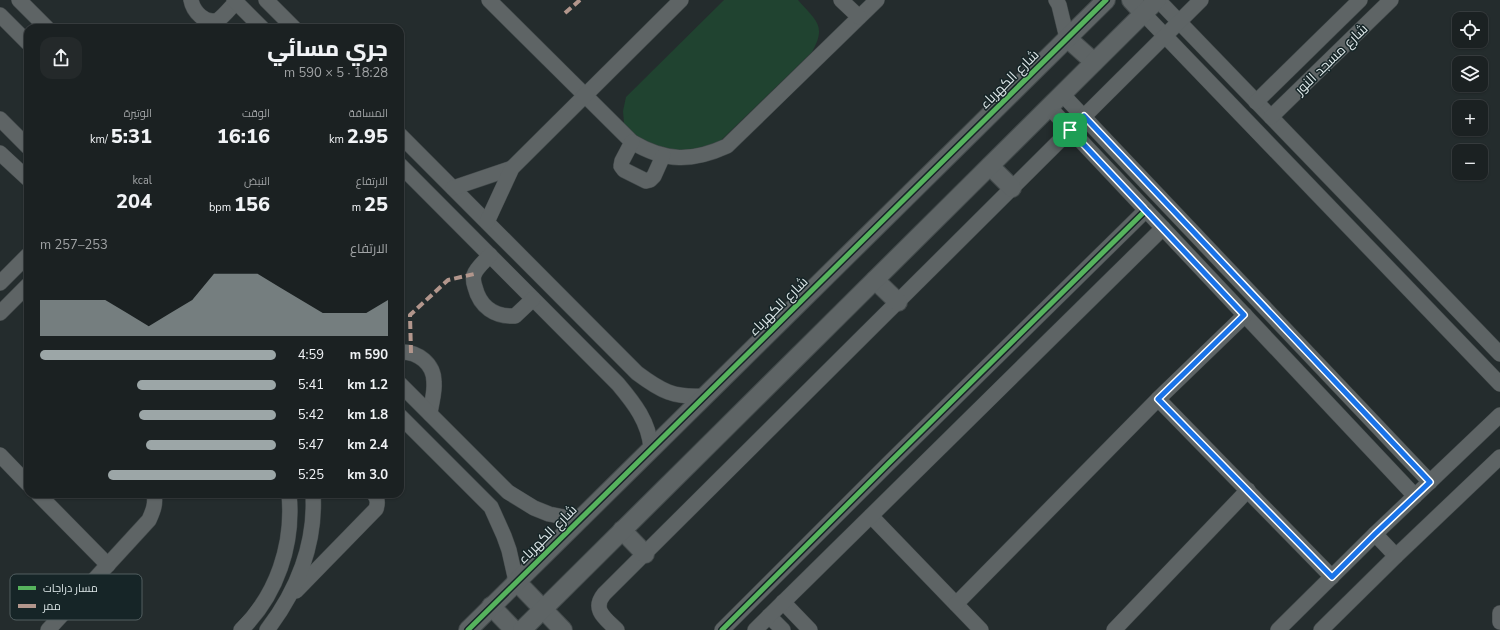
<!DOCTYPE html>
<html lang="ar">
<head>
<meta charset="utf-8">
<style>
	body { margin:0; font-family:"Nunito Sans",Cairo,sans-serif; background:#24292a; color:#f1f3f6; direction:rtl; height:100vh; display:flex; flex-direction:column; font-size:15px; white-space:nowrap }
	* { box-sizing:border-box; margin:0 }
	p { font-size:13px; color:#a0a3a5 }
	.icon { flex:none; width:22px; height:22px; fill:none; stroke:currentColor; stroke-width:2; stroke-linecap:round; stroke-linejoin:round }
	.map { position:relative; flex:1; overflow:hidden; direction:ltr }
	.sheet { position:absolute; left:24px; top:24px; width:380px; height:474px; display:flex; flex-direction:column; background:#1b2122; border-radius:12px; box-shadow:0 1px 3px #0004,0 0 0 1px #393e40; direction:rtl }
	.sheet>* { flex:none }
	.buttons { position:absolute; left:1452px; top:12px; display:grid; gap:8px }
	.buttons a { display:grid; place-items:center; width:36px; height:36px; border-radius:8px; background:#1b2122; box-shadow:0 1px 3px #0004,0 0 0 1px #393e40; font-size:20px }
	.pin { position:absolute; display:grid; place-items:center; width:34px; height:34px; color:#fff; margin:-17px; border-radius:8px; box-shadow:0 2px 6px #0006 }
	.round { display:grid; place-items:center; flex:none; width:42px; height:42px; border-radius:12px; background:#24292a }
	.head { display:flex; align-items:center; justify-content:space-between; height:68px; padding:0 16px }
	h1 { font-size:22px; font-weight:800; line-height:30px }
	.metrics { display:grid; grid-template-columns:repeat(3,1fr); gap:6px; height:68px; padding:4px 16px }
	.metrics div { display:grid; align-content:center }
	.metrics b { font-size:20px; font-weight:800 }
	.metrics small { font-size:11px; font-weight:400 }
	.metrics p { font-size:11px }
	.chart { height:112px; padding:8px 16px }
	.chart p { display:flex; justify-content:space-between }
	.chart svg { width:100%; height:72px; margin-top:4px; fill:#9ca6a7; opacity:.7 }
	ul { padding:0 16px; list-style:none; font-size:13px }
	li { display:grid; grid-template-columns:64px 48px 1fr; align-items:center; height:30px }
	li i { height:10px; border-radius:5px; background:#9ca6a7 }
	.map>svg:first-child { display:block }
</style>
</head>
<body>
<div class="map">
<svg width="1500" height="630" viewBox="0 0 1500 630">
	<rect width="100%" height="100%" fill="#242c2d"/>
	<path fill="#204330" d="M724 0H798C816 21 827 25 812 52L715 146 675 153 640 139 625 126 624 123 623 111 626 97Z"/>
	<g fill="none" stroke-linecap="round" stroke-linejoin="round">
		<g stroke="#434a4b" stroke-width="16">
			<g id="minor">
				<path d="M19 0 47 28"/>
				<path d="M191 0C193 11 205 25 218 20 223 17 232 6 236 2"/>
				<path d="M234 0 262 28"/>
				<path d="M266 0 294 28"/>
				<path d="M489 0 632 142C666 162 692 162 727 146L877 0"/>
				<path d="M841 0 859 17"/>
				<path d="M1056 0 1059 5 1067 38"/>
				<path d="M1158 0 1500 354"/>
				<path d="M1143 13 1500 384"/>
				<path d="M0 15 28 43"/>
				<path d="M1062 94 1430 482"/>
				<path d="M1256 102 1360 0"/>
				<path d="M1049 107 1415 496"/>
				<path d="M1271 117 1391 0"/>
				<path d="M0 119 28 147"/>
				<path d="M400 135 637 373C661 391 674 398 704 396"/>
				<path d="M632 142 622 161 621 166 624 170 646 181 650 180 654 176 663 156"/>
				<path d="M0 153 28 179"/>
				<path d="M400 165 618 384C634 403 649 422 651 448"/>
				<path d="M453 188 512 168"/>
				<path d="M487 222 512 168 681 0"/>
				<path d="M490 255C486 260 476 268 474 275 473 278 474 284 475 287 480 307 495 317 515 316L533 299"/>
				<path d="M0 283 28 255"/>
				<path d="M0 313 28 285"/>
				<path d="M400 352C418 351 434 364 434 382 435 393 431 404 430 414"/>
				<path d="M400 384 508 492 534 508 549 514 578 520"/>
				<path d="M1158 399 1332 577"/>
				<path d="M400 416 491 507 504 536 509 550 516 581"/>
				<path d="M0 455 28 484"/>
				<path d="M38 494 108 565"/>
				<path d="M871 516 981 630"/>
				<path d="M1375 534 1396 556"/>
				<path d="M296 591 376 509C378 503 378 499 374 494"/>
				<path d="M783 602 810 630"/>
				<path d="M956 604 1158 399 1245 315"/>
				<path d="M1500 613V622"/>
				<path d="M769 616 783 630"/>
				<path d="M48 630 149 520C153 511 156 504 154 494"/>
				<path d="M241 630C277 595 294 544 289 494"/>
				<path d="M267 630C297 591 316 544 313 494"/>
				<path d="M617 630C606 619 591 610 604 594L1201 0"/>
				<path d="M722 630 888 464 1146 210"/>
				<path d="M755 630 1163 228"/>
				<path d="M1114 630 1248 490"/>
				<path d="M1278 630 1375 534 1500 415"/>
				<path d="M1321 630 1396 556 1500 457"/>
			</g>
		</g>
		<g stroke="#434a4b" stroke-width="20">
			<g id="tertiary">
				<path d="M1131 0 1143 13"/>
				<path d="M1067 38 1094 62"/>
				<path d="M990 166 1012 188"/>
				<path d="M875 280 898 302"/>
				<path d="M622 530 645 554"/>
				<path d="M516 581 563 630"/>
				<path d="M491 606 514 630"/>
				<path d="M468 630 1106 0"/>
				<path d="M522 630 1157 0"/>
			</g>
		</g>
		<use href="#minor" stroke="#5e6465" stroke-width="15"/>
		<use href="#tertiary" stroke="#5e6465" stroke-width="18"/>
		<g stroke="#b2968c" stroke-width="4" stroke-dasharray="8 4" stroke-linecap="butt">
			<path d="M565 13 580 0"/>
			<path d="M411 353 410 315 448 280 474 274"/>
		</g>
		<g stroke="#162527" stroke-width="8">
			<g id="cycleway">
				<path d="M468 630 1106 0"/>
				<path d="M722 630 888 464 1146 210"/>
			</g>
		</g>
		<use href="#cycleway" stroke="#56b35d" stroke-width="5"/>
	</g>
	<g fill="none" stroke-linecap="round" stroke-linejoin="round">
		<g stroke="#fff" stroke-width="8">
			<path id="route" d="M1084 116 1430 482 1375 534 1332 577 1158 399 1244 315 1070 130Z"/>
		</g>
		<use href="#route" stroke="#1a73e8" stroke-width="5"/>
	</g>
	<g text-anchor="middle" stroke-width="3" stroke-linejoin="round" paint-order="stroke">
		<g font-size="14" fill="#dde7e8" stroke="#162527">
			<text transform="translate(1331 59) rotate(-44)" y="5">شارع مسجد النور</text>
			<text transform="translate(1009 79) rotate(-45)" y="5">شارع الكهرباء</text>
			<text transform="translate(778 306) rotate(-45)" y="5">شارع الكهرباء</text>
			<text transform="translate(547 534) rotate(-45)" y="5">شارع الكهرباء</text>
		</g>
	</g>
	<rect x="10" y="574" width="132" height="46" rx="6" fill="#162527" stroke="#525f61" stroke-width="1"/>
	<rect x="18" y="586" width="18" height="4" fill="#56b35d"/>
	<rect x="18" y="604" width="18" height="4" fill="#b2968c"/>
	<g font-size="11" fill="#dde7e8">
		<text x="43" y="592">مسار دراجات</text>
		<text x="43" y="610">ممر</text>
	</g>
</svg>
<div class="buttons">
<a><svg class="icon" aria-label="locate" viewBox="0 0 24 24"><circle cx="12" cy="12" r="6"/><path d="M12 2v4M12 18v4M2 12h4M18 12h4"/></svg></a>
<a><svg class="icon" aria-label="layers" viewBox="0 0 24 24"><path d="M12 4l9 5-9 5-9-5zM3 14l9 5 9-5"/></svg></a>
<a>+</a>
<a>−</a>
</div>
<div class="pin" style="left:1070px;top:130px;background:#1e9e55"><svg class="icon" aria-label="arrive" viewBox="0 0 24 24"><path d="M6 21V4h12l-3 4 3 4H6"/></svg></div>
<section class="sheet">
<div class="head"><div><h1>جري مسائي</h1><p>18:28 · 5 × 590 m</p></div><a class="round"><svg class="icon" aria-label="share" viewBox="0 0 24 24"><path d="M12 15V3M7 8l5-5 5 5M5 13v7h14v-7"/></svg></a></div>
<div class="metrics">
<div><p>المسافة</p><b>2.95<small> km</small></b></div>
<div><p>الوقت</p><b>16:16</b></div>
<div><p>الوتيرة</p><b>5:31<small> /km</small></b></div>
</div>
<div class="metrics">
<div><p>الارتفاع</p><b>25<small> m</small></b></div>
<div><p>النبض</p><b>156<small> bpm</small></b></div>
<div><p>kcal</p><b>204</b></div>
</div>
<div class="chart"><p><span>الارتفاع</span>253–257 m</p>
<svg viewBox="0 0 160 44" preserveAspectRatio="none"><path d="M0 44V22L10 22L20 22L30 22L40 30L50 38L60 30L70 22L80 6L90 6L100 6L110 14L120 22L130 30L140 30L150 30L160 22V44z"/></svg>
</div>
<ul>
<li><b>590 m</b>4:59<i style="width:100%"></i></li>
<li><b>1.2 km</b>5:41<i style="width:59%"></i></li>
<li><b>1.8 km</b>5:42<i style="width:58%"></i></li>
<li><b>2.4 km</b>5:47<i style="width:55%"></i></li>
<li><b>3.0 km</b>5:25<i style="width:71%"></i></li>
</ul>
</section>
</div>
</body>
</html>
